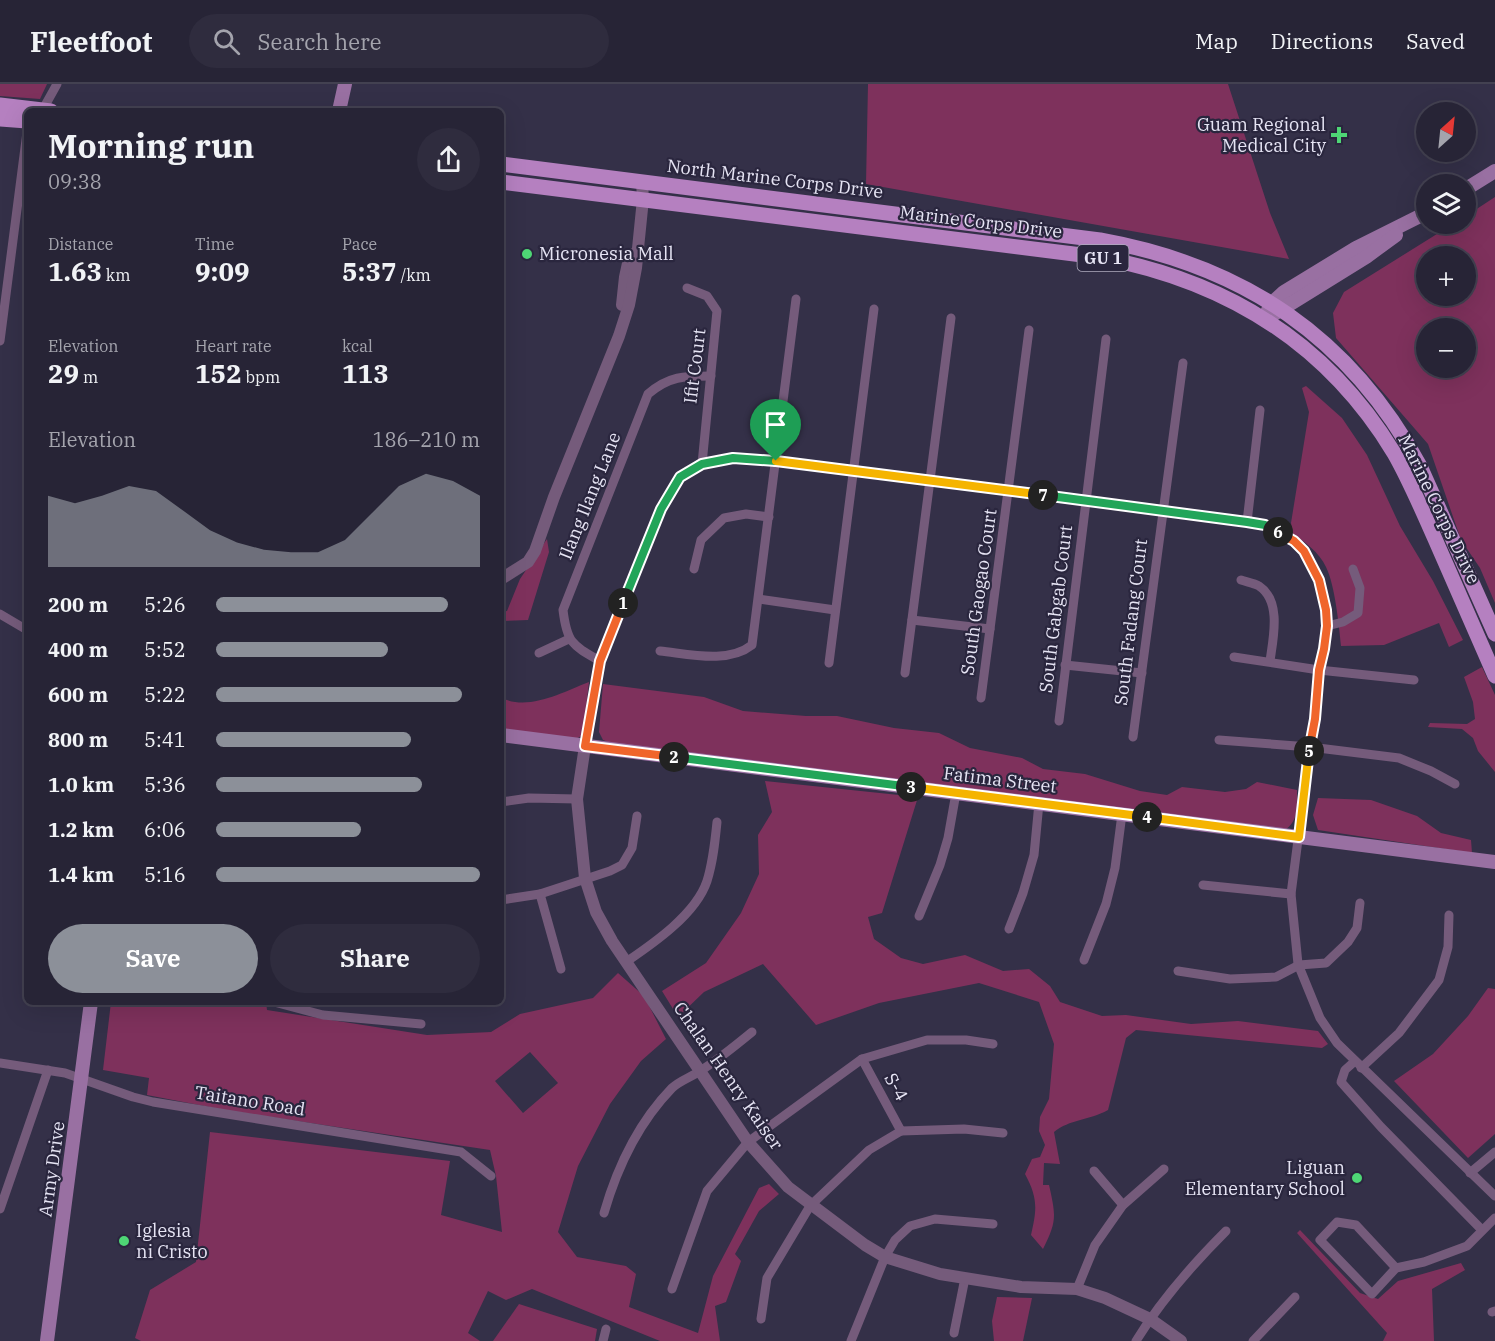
<!DOCTYPE html>
<html lang="en">
<head>
<meta charset="utf-8">
<style>
	body { margin:0; font-family:"IBM Plex Serif",serif; background:#2f2c3e; color:#f1f3f6; height:100vh; display:flex; flex-direction:column; font-size:22px; white-space:nowrap }
	* { box-sizing:border-box; margin:0 }
	p { font-size:20px; color:#a4a4ad }
	.icon { flex:none; width:33px; height:33px; fill:none; stroke:currentColor; stroke-width:2; stroke-linecap:round; stroke-linejoin:round }
	.map { position:relative; flex:1; overflow:hidden }
	.details { position:absolute; left:24px; top:24px; width:480px; height:897px; display:flex; flex-direction:column; background:#272436; border-radius:9px; box-shadow:0 6px 24px #0002,0 0 0 2px #434151 }
	.details>* { flex:none }
	.needle { width:39px; rotate:27deg }
	.fabs { position:absolute; left:1416px; top:18px; display:grid; gap:12px }
	.fabs a { display:grid; place-items:center; width:60px; height:60px; border-radius:50%; background:#272436; box-shadow:0 6px 24px #0002,0 0 0 2px #434151; font-size:30px }
	.pin { position:absolute; display:grid; place-items:center; width:51px; height:51px; color:#fff; margin:-62px -26px; border-radius:50% 50% 50% 0; rotate:-45deg; box-shadow:0 0 6px #0007 }
	.pin .icon { rotate:45deg }
	.km { position:absolute; width:30px; height:30px; margin:-15px; border-radius:50%; background:#222; color:#fff; font-size:16px; line-height:30px; text-align:center }
	.round { display:grid; place-items:center; flex:none; width:63px; height:63px; border-radius:32px; background:#2f2c3e }
	.head { display:flex; align-items:center; justify-content:space-between; height:102px; padding:0 24px }
	h1 { font-size:33px; font-weight:700; line-height:45px }
	.metrics { display:grid; grid-template-columns:repeat(3,1fr); gap:9px; height:102px; padding:6px 24px }
	.metrics div { display:grid; align-content:center }
	.metrics b { font-size:26px; font-weight:700 }
	.metrics small { font-size:16px; font-weight:400 }
	.metrics p { font-size:16px }
	.chart { height:168px; padding:12px 24px }
	.chart p { display:flex; justify-content:space-between }
	.chart svg { width:100%; height:108px; margin-top:6px; fill:#8c9099; opacity:.7 }
	.cta { display:flex; gap:12px; margin-top:auto; padding:12px 24px }
	.cta a { flex:1; height:69px; border-radius:36px; background:#8c9099; color:#fff; font-size:24px; font-weight:700; line-height:69px; text-align:center }
	.cta a+a { background:#2f2c3e; color:#f1f3f6 }
	ul { padding:0 24px; list-style:none; font-size:20px }
	li { display:grid; grid-template-columns:96px 72px 1fr; align-items:center; height:45px }
	li i { height:15px; border-radius:8px; background:#8c9099 }
	header { display:flex; align-items:center; gap:36px; box-sizing:border-box; height:84px; padding:0 30px; background:#272436; border-bottom:2px solid #434151 }
	header strong { font-size:28px }
	nav { display:flex; gap:33px; margin-inline-start:auto; font-size:21px }
	.search { width:420px; height:54px; background:#2f2c3e; display:flex; align-items:center; gap:15px; box-sizing:border-box; padding:0 21px; border-radius:33px; color:#a4a4ad; font-size:22px }
	.map>svg:first-child { display:block }
</style>
</head>
<body>
<header>
<strong>Fleetfoot</strong>
<div class="search"><svg class="icon" aria-label="search" viewBox="0 0 24 24"><circle cx="10" cy="10" r="6"/><path d="M15 15l6 6"/></svg>Search here</div>
<nav><a>Map</a><a>Directions</a><a>Saved</a></nav>
</header>
<div class="map">
<svg width="1495" height="1257" viewBox="0 0 1495 1257">
	<rect width="100%" height="100%" fill="#343048"/>
	<g fill="#7e315c" fill-rule="evenodd">
		<path d="M0 0H47L40 15 0 12Z"/>
		<path d="M868 0H1228L1270 129 1289 175 866 100Z"/>
		<path d="M1495 113V519L1480 484 1461 456 1428 360 1336 254 1333 229 1344 208 1453 140H1466V132ZM1426 172H1466V212H1426ZM1426 244H1466V284H1426Z"/>
		<path d="M1306 302 1342 334 1367 371 1400 442 1433 497 1463 556 1449 563 1439 539 1384 561 1341 562C1339 542 1335 501 1326 483 1319 468 1305 458 1293 450L1291 439 1309 328 1302 304Z"/>
		<path d="M547 455 549 468 528 536 501 537V528L507 527 520 495Z"/>
		<path d="M1482 583 1495 611V688L1478 667 1473 654 1462 645 1428 643 1430 639 1467 640 1475 635 1473 618 1464 593Z"/>
		<path d="M589 598 583 651 574 656 501 646V603L504 615C531 626 563 608 589 598Z"/>
		<path d="M603 600 704 613 743 627 806 632H837L894 644 939 649 970 664 1022 674 1043 685 1085 690 1140 707 1167 711 1182 703 1225 708 1246 705 1257 698 1297 706C1297 723 1299 738 1283 747L616 661 603 656 599 648Z"/>
		<path d="M765 697 918 713 882 829 868 833 874 855 901 874 923 880 965 871 1003 887 1029 885 1050 902 1060 918 1102 932 1126 931 1191 940 1238 937 1318 947 1328 960 1322 964 1136 946 1126 954 1108 1026C1088 1037 1070 1035 1054 1048L1060 1080 1044 1079 1043 1101H1049C1056 1132 1057 1137 1043 1165L1031 1151C1037 1125 1038 1114 1025 1090L1032 1075 1040 1073 1045 1061 1039 1047 1040 1033 1049 1015 1054 960 1039 918 979 899 879 919 816 941 763 880 704 908 678 933 662 907 706 879 741 829 759 790 758 751 772 728Z"/>
		<path d="M1318 714 1371 716 1417 732 1441 749 1471 756 1472 769 1318 746 1313 731Z"/>
		<path d="M618 889 644 912 666 955 641 977 610 1020 578 1082 558 1148 577 1173 626 1182 636 1190 629 1223 698 1249 713 1192 759 1104 769 1100 779 1110 759 1127 735 1170 741 1177 726 1218 715 1222 720 1257H660L532 1205 506 1216 488 1207 468 1249 480 1257H141L135 1254 150 1206 196 1178 210 1048 450 1077 441 1131 502 1148 496 1092 490 1066 225 1026 147 1011 149 994 103 986 111 918H266L267 926 427 951 491 948 520 930 593 914ZM530 968 558 999 523 1029 495 997Z"/>
		<path d="M1488 904 1495 905V1050L1468 1074 1394 997 1433 970 1468 932Z"/>
		<path d="M1300 1146 1360 1209 1378 1215 1398 1197 1461 1179 1465 1186 1432 1205 1434 1257H1383L1387 1249 1297 1149Z"/>
		<path d="M997 1213 1032 1214 1023 1257H994L992 1237Z"/>
		<path d="M519 1220 597 1245 595 1257H493Z"/>
	</g>
	<g fill="none" stroke-linecap="round" stroke-linejoin="round">
		<g stroke="#755b7b" stroke-width="9">
			<path d="M42 27 57 0"/>
			<path d="M687 204 707 212 717 227 702 380"/>
			<path d="M0 257 27 48"/>
			<path d="M1247 438 1260 326"/>
			<path d="M694 485 701 456 724 434 746 430 769 433"/>
			<path d="M1241 496C1247 498 1254 499 1259 502 1282 517 1273 555 1270 577"/>
			<path d="M759 515 835 526"/>
			<path d="M0 530 27 546"/>
			<path d="M912 536 990 545"/>
			<path d="M1327 542 1343 538 1358 529 1360 504 1353 485"/>
			<path d="M660 567C689 570 728 580 752 561L796 215"/>
			<path d="M539 569 569 555"/>
			<path d="M1234 573 1319 586 1414 596"/>
			<path d="M600 577C572 561 567 559 563 526L648 310C669 292 684 292 711 292"/>
			<path d="M829 579 874 225"/>
			<path d="M1065 581 1142 589"/>
			<path d="M905 589 951 234"/>
			<path d="M981 614 1029 246"/>
			<path d="M1059 637 1106 255"/>
			<path d="M1133 653 1183 279"/>
			<path d="M1219 656 1310 663 1399 674 1431 687 1455 700"/>
			<path d="M585 662 600 577 661 425 679 393 702 380 733 374 758 375 1247 438 1265 441 1281 449 1294 457 1304 467 1319 496 1326 526 1327 542 1324 565 1319 586 1315 635 1310 663 1291 810 1298 880 1320 934 1337 959 1495 1112"/>
			<path d="M501 718 529 714 577 715"/>
			<path d="M1203 801 1291 810"/>
			<path d="M540 810 561 885"/>
			<path d="M501 816 540 810 610 787 622 781 632 764 637 732"/>
			<path d="M919 832 940 781 948 754 956 709"/>
			<path d="M1009 845 1023 809 1034 771 1039 719"/>
			<path d="M1084 876 1106 820 1115 784 1122 730"/>
			<path d="M626 878C654 859 696 830 707 797 713 778 715 758 717 738"/>
			<path d="M1178 887 1230 895 1276 893 1299 881 1326 879 1348 858 1357 844 1360 819"/>
			<path d="M254 918H260"/>
			<path d="M274 918 323 931 421 940"/>
			<path d="M862 975 901 1047"/>
			<path d="M1355 977 1345 986 1341 998 1381 1043 1482 1146"/>
			<path d="M0 979 65 989 133 1013 153 1018 461 1068 491 1092"/>
			<path d="M1361 984 1399 949 1439 896 1448 863 1449 831"/>
			<path d="M1094 1087 1123 1121"/>
			<path d="M1470 1089 1495 1068"/>
			<path d="M0 1125 48 986"/>
			<path d="M604 1129C617 1084 639 1038 672 1004 679 997 691 993 700 987 718 976 735 962 752 948"/>
			<path d="M1396 1184 1356 1141 1337 1138 1320 1156 1372 1210 1396 1184 1424 1178 1467 1162 1495 1134"/>
			<path d="M672 1205 707 1107 748 1058 862 975 927 956H966L993 960"/>
			<path d="M1077 1205 1095 1161 1123 1121 1164 1085"/>
			<path d="M1492 1228 1495 1227"/>
			<path d="M761 1235 767 1194 810 1122 869 1066 901 1047 964 1045 1003 1049"/>
			<path d="M954 1249 965 1194"/>
			<path d="M603 1257 606 1245"/>
			<path d="M851 1257 885 1173 895 1156 910 1142 935 1135 993 1140"/>
			<path d="M1136 1257C1161 1216 1192 1181 1226 1147"/>
			<path d="M1253 1257 1295 1213"/>
		</g>
		<g stroke="#755b7b" stroke-width="12">
			<path d="M622 221 625 193 630 170"/>
			<path d="M501 495 528 478 535 467 554 413 619 252 629 221 636 184 643 115 642 98"/>
			<path d="M585 662 577 715 585 794 596 828 612 857 748 1058 788 1103 865 1161 885 1173 940 1190 1021 1203 1077 1205 1105 1214 1150 1235 1181 1257"/>
		</g>
		<g stroke="#9970a2" stroke-width="14">
			<path d="M339 27 345 0"/>
			<path d="M1466 105 1495 87"/>
			<path d="M1266 230 1272 219 1284 208 1356 164 1426 129"/>
			<path d="M1274 230 1366 173 1396 151"/>
			<path d="M501 651 1495 778"/>
			<path d="M47 1257 91 918"/>
		</g>
		<g stroke="#b580c0" stroke-width="15">
			<path d="M0 21 51 27"/>
			<path d="M0 35 27 37"/>
			<path d="M501 80 1100 156C1244 182 1350 253 1420 382L1495 550"/>
			<path d="M501 98 1098 173C1225 196 1326 257 1394 369 1410 397 1422 426 1435 455 1455 501 1475 547 1495 592"/>
		</g>
	</g>
	<g fill="none" stroke-linecap="round" stroke-linejoin="round">
		<g stroke="#fff" stroke-width="12">
			<path id="split-1" d="M623 519 661 425 680 393 702 380 733 374 776 377"/>
		</g>
		<g stroke="#fff" stroke-width="12">
			<path id="split-2" d="M623 519 600 577 585 662 674 673"/>
		</g>
		<g stroke="#fff" stroke-width="12">
			<path id="split-3" d="M674 673 911 703"/>
		</g>
		<g stroke="#fff" stroke-width="12">
			<path id="split-4" d="M911 703 1147 733"/>
		</g>
		<g stroke="#fff" stroke-width="12">
			<path id="split-5" d="M1147 733 1299 753 1309 667"/>
		</g>
		<g stroke="#fff" stroke-width="12">
			<path id="split-6" d="M1278 448 1294 457 1304 467 1319 496 1326 526 1327 542 1324 565 1319 586 1315 635 1309 667"/>
		</g>
		<g stroke="#fff" stroke-width="12">
			<path id="split-7" d="M1043 411 1247 438 1265 441 1278 448"/>
		</g>
		<g stroke="#fff" stroke-width="12">
			<path id="split-8" d="M776 377 1043 411"/>
		</g>
		<use href="#split-1" stroke="#22a559" stroke-width="8"/>
		<use href="#split-2" stroke="#f0652b" stroke-width="8"/>
		<use href="#split-3" stroke="#22a559" stroke-width="8"/>
		<use href="#split-4" stroke="#f5b400" stroke-width="8"/>
		<use href="#split-5" stroke="#f5b400" stroke-width="8"/>
		<use href="#split-6" stroke="#f0652b" stroke-width="8"/>
		<use href="#split-7" stroke="#22a559" stroke-width="8"/>
		<use href="#split-8" stroke="#f5b400" stroke-width="8"/>
	</g>
	<g fill="#4ed675" stroke="#2a263e" stroke-width="2">
		<path d="M1336 42h6v6h6v6h-6v6h-6v-6h-6v-6h6z"/>
		<circle cx="527" cy="170" r="6"/>
		<circle cx="1357" cy="1094" r="6"/>
		<circle cx="124" cy="1157" r="6"/>
	</g>
	<g text-anchor="middle" stroke-width="4.5" stroke-linejoin="round" paint-order="stroke">
		<rect fill="#2a263e" stroke="#aeabbd" stroke-width="1.5" x="1077.5" y="161" width="51" height="26" rx="4.5"/>
		<g font-size="16" font-weight="bold" fill="#e6e4f4">
			<text x="1103" y="180">GU 1</text>
		</g>
		<g font-size="18" fill="#e6e4f4" stroke="#2a263e" text-anchor="end">
			<text x="1326" y="47">Guam Regional<tspan x="1326" dy="21">Medical City</tspan></text>
			<text x="539" y="176" text-anchor="start">Micronesia Mall</text>
			<text x="1345" y="1090">Liguan<tspan x="1345" dy="21">Elementary School</tspan></text>
			<text x="136" y="1153" text-anchor="start">Iglesia<tspan x="136" dy="21">ni Cristo</tspan></text>
		</g>
		<g font-size="18" fill="#e6e4f4" stroke="#2a263e">
			<text transform="translate(775 95) rotate(7)" y="6">North Marine Corps Drive</text>
			<text transform="translate(981 138) rotate(7)" y="6">Marine Corps Drive</text>
			<text transform="translate(695 282) rotate(-83)" y="6">Ifit Court</text>
			<text transform="translate(590 412) rotate(-68)" y="6">Ilang Ilang Lane</text>
			<text transform="translate(1439 425) rotate(64)" y="6">Marine Corps Drive</text>
			<text transform="translate(979 508) rotate(-82)" y="6">South Gaogao Court</text>
			<text transform="translate(1056 525) rotate(-83)" y="6">South Gabgab Court</text>
			<text transform="translate(1131 538) rotate(-83)" y="6">South Fadang Court</text>
			<text transform="translate(1000 696) rotate(7)" y="6">Fatima Street</text>
			<text transform="translate(728 992) rotate(55)" y="6">Chalan Henry Kaiser</text>
			<text transform="translate(896 1003) rotate(61)" y="6">S-4</text>
			<text transform="translate(250 1017) rotate(9)" y="6">Taitano Road</text>
			<text transform="translate(52 1085) rotate(-82)" y="6">Army Drive</text>
		</g>
	</g>
</svg>
<div class="fabs">
<a><svg class="needle" viewBox="-14 -14 28 28"><path d="M0-13l5 13h-10z" fill="#e53935"/><path d="M0 13l5-13h-10z" fill="#a4a4ad"/></svg></a>
<a><svg class="icon" aria-label="layers" viewBox="0 0 24 24"><path d="M12 4l9 5-9 5-9-5zM3 14l9 5 9-5"/></svg></a>
<a>+</a>
<a>−</a>
</div>
<div class="pin" style="left:776px;top:377px;background:#1e9e55"><svg class="icon" aria-label="arrive" viewBox="0 0 24 24"><path d="M6 21V4h12l-3 4 3 4H6"/></svg></div>
<b class="km" style="left:623px;top:519px">1</b>
<b class="km" style="left:674px;top:673px">2</b>
<b class="km" style="left:911px;top:703px">3</b>
<b class="km" style="left:1147px;top:733px">4</b>
<b class="km" style="left:1309px;top:667px">5</b>
<b class="km" style="left:1278px;top:448px">6</b>
<b class="km" style="left:1043px;top:411px">7</b>
<section class="details">
<div class="head"><div><h1>Morning run</h1><p>09:38</p></div><a class="round"><svg class="icon" aria-label="share" viewBox="0 0 24 24"><path d="M12 15V3M7 8l5-5 5 5M5 13v7h14v-7"/></svg></a></div>
<div class="metrics">
<div><p>Distance</p><b>1.63<small> km</small></b></div>
<div><p>Time</p><b>9:09</b></div>
<div><p>Pace</p><b>5:37<small> /km</small></b></div>
</div>
<div class="metrics">
<div><p>Elevation</p><b>29<small> m</small></b></div>
<div><p>Heart rate</p><b>152<small> bpm</small></b></div>
<div><p>kcal</p><b>113</b></div>
</div>
<div class="chart"><p><span>Elevation</span>186–210 m</p>
<svg viewBox="0 0 160 44" preserveAspectRatio="none"><path d="M0 44V15L10 18L20 15L30 11L40 13L50 21L60 29L70 34L80 37L90 38L100 38L110 33L120 22L130 11L140 6L150 9L160 15V44z"/></svg>
</div>
<ul>
<li><b>200 m</b>5:26<i style="width:88%"></i></li>
<li><b>400 m</b>5:52<i style="width:65%"></i></li>
<li><b>600 m</b>5:22<i style="width:93%"></i></li>
<li><b>800 m</b>5:41<i style="width:74%"></i></li>
<li><b>1.0 km</b>5:36<i style="width:78%"></i></li>
<li><b>1.2 km</b>6:06<i style="width:55%"></i></li>
<li><b>1.4 km</b>5:16<i style="width:100%"></i></li>
</ul>
<div class="cta"><a>Save</a><a>Share</a></div>
</section>
</div>
</body>
</html>
